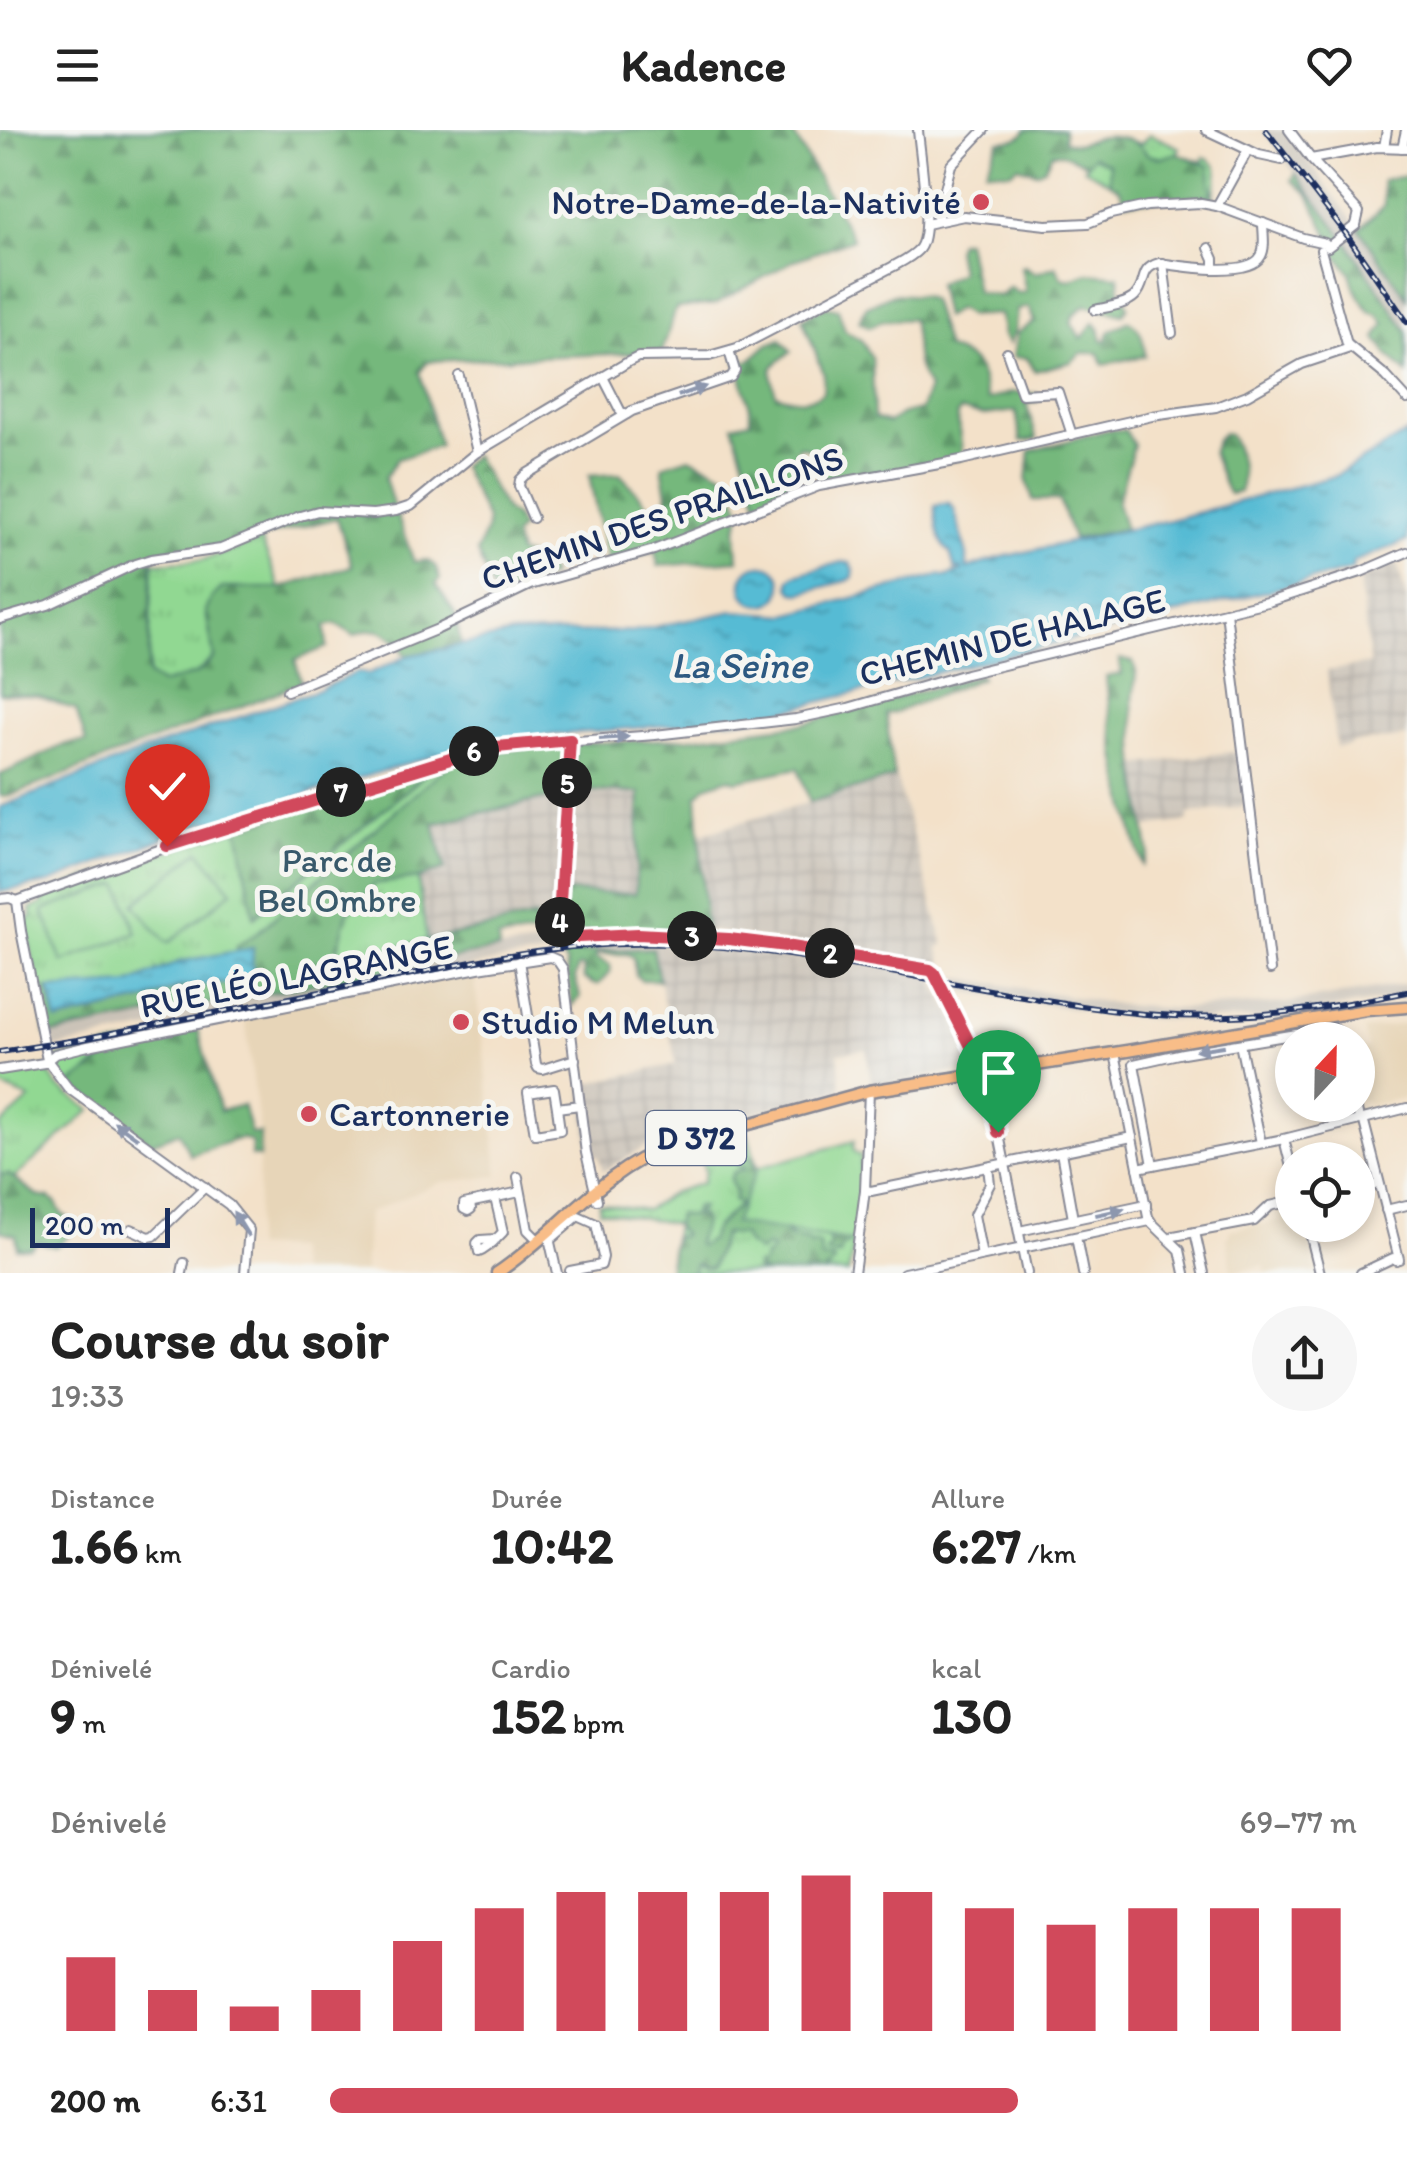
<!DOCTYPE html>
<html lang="fr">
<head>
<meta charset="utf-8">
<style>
	body { margin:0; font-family:Itim,sans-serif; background:#f6f6f6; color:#222; height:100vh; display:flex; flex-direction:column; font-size:38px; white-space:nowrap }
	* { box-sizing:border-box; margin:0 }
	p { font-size:32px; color:#767676 }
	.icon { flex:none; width:55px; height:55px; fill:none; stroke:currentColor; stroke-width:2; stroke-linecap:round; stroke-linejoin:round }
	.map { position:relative; height:1143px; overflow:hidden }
	.drawer { display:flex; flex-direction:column; background:#fff; flex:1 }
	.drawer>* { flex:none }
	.needle { width:65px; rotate:22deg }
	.fabs { position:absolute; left:1275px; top:892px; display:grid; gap:20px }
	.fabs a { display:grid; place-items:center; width:100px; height:100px; border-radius:50%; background:#fff; box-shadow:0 5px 15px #0003; font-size:50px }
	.scale { position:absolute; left:30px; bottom:25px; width:140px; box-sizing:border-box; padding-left:10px; border:5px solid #1b2f5e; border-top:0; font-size:28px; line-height:35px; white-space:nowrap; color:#1b2f5e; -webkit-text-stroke:8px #f6f6f2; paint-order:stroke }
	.pin { position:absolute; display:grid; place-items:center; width:85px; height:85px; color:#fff; margin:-102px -42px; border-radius:50% 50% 50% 0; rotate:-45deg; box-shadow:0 0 10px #0007 }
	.pin .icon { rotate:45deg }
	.km { position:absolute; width:50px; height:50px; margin:-25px; border-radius:50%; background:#222; color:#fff; font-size:28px; line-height:50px; text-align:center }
	.round { display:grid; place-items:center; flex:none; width:105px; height:105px; border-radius:52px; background:#f6f6f6 }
	.head { display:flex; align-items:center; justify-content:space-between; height:170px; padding:0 50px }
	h1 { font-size:55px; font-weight:800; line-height:75px }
	.stats { display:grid; grid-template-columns:repeat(3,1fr); gap:15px; height:170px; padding:10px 50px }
	.stats div { display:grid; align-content:center }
	.stats b { font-size:50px; font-weight:800 }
	.stats small { font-size:28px; font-weight:400 }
	.stats p { font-size:28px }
	.chart { height:280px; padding:20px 50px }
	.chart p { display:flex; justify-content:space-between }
	.chart svg { width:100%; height:180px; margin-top:10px; stroke:#d1495b; stroke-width:6 }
	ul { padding:0 50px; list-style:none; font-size:32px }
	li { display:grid; grid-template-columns:160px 120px 1fr; align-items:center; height:75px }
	li i { height:25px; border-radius:12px; background:#d1495b }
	header { display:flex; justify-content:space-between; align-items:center; height:130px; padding:0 50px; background:#fff; font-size:45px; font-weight:800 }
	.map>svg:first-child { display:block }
</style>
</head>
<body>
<header><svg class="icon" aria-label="menu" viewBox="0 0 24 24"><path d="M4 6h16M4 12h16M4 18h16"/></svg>Kadence<svg class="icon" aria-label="heart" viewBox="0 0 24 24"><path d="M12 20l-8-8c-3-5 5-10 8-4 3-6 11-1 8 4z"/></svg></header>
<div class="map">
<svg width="1407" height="1143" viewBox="0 0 1407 1143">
	<defs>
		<pattern id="industrial-grid" width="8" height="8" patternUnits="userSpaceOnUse" patternTransform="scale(2.5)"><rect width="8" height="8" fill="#cbc3b8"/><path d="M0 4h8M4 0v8" fill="none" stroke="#aea8a1"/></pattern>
		<pattern id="grass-tufts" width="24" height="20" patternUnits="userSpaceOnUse" patternTransform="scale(2.5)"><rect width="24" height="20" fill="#91d892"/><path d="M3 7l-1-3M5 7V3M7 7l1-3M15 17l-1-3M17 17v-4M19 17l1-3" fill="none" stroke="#7cba80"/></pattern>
		<pattern id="forest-firs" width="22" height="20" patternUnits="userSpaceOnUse" patternTransform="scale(2.5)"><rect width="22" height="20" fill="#74b87c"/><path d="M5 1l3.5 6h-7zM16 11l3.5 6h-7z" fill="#5e9669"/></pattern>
		<pattern id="water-ripples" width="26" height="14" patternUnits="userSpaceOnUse" patternTransform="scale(2.5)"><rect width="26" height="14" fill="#56bbd4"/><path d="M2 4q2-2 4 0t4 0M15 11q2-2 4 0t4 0" fill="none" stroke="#4698af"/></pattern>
	</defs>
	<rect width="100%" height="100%" fill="#f6f6f2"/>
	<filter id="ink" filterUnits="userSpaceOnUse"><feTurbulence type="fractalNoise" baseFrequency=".01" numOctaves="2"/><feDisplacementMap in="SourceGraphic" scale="20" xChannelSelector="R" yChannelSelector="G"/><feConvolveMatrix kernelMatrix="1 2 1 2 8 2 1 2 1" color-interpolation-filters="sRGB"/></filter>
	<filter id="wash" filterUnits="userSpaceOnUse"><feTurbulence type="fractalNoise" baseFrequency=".0048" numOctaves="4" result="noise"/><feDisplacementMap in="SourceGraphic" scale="40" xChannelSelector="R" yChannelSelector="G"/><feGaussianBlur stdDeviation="2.25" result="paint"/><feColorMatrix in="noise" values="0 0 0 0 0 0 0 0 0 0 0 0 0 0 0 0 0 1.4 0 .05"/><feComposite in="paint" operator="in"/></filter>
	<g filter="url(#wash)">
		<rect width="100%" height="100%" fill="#f3e1c9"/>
		<g fill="#e7d5b8">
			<path d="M473 836 499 1046 441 1052 368 1083 364 1143H299L295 1119 253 1117 258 1066 260 1003 244 880Z"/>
			<path d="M1407 893V967L1368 976 1367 970 1360 971 1358 961V921L1368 918 1363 900Z"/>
			<path d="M1292 1076V1095H1304L1316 1143H1266L1264 1135 1232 1142 1227 1109 1230 1100 1281 1090 1279 1079Z"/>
		</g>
		<g fill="url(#industrial-grid)">
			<path d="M1397 433 1407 472V607L1350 613 1349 616 1336 617 1327 541 1370 534 1359 451Z"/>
			<path d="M1238 621 1246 676 1188 684V691L1145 697 1136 635Z"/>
			<path d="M896 647 944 815 938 817 947 845 938 843 937 840 928 835 706 800 701 704Z"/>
			<path d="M572 660 640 663 635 765 565 762 563 781 427 810 418 748 445 739 434 693 561 665Z"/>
			<path d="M653 818 729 821 936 855 980 938 872 955 866 919 838 923 841 959 663 1007 603 1041 599 1027 589 1021 581 955 676 934Z"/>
		</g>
		<g fill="#cbc3b8">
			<path d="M1262 0H1285L1359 99 1407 168V201L1345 109Z"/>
			<path d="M626 808 712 811 805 822 931 843 936 855 729 821 684 818 579 821 504 830 48 919 46 905 499 819 569 810Z"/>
			<path d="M938 844 1121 875 1174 879 1287 873 1407 854V867L1268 888 1204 890 1152 889 1099 883 946 858Z"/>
		</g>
		<g fill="url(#grass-tufts)" stroke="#568478" stroke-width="2.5">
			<path d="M1150 4 1180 18 1177 23 1202 32 1204 27C1228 39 1213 51 1214 70H1203L1201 66H1192L1126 72 1119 58 1084 38 1100 15 1129 10 1141 14Z"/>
			<path d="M261 410 280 458 222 459 206 481 214 527 196 544 160 554 148 545 153 433 203 430Z"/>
			<path d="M488 621 562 665 434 694 445 739 418 749 427 810 270 846 257 804 237 816V821L179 832 129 854 39 860 25 793 32 786 31 779 44 773 40 764 198 711Z"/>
			<path d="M124 914 70 955 56 941 53 931 57 928Z"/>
			<path d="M45 937 57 956 91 980 14 1048 8 1044 0 1045V996L30 969 0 956V944Z"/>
			<path d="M748 1004 757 1038 735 1093 855 1112 848 1143H668L675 1094 600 1080 599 1073 646 1080 674 1062 702 1053 705 1042 698 1019Z"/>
		</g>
		<g fill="url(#forest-firs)" stroke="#48746d" stroke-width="2.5" fill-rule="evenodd">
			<path d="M0 0H791L853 109 795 130 715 174 676 178 662 222 428 231 420 242 439 316 397 329 385 348 394 378 358 385H397L414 432 427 430 435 436 440 449 436 454 455 484 461 515 407 526C391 505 381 493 354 505L336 494 325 496 327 517 295 530 302 553 14 664 0 667V645L66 614 86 612 76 580 38 566 0 563ZM337 388 352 436 280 458H222L212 467 206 481 214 528 196 544 161 554 148 545 153 423 194 421 234 414Z"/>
			<path d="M1026 0H1063L1064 11C1081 19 1088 7 1104 7 1121 6 1139 11 1148 25L1161 28 1177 23 1209 36C1212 47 1209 55 1213 65L1126 72 1119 58 1110 53 1109 34 1093 26 1087 34 1061 23H1052L1044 38 1036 42 1018 36 1010 42 986 40 999 11C1010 10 1020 11 1026 0Z"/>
			<path d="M1296 44 1345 109 1407 201V244L1387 224 1376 208 1385 193 1378 184 1369 181 1354 157 1350 142 1332 119 1334 117 1308 63 1292 50Z"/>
			<path d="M1407 46V168L1359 99 1384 75 1382 50Z"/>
			<path d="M959 111H966L976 162 1000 166 1010 157 1017 163 1026 162 1021 137 1025 136 1036 143 1056 136 1062 148 1069 150 1088 143 1119 146 1120 160 1128 177 1123 184 1085 175 1074 185 1071 192 1081 209 1094 193 1099 198 1102 210 1106 211 1109 202 1129 191C1142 198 1144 212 1145 226L1103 234 1099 223H1081L1071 232 1035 241 1027 228 1013 227 1017 203 1034 192 1029 177 1017 180 1015 200 1009 214 1003 206 999 184 969 186 958 179 944 187 937 154 960 142 956 119Z"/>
			<path d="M893 164 922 166 931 170 946 218C980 230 979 238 987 270L1013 262 1038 264 1036 272 1026 273 1037 309 1021 311 1016 281 985 285 961 280 957 284 963 328 918 337 822 349 818 334 810 319 799 316 795 322 798 357 758 373 733 295 750 291V278L735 224 740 222 745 232H748L768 214 781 209 791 221C770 238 767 237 776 264 790 270 811 273 823 262L824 244 802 188 826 176 838 179 845 200 862 211 872 228 874 288 888 293 903 284 921 280 929 258C909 232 920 216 911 189L881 191 870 197 859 191 866 177Z"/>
			<path d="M1107 300H1125L1134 315 1117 373 1125 399 1073 409 1059 370H1033L1027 351 1030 321Z"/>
			<path d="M1223 303 1229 304C1240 321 1244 342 1240 362L1229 364 1224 355 1212 322 1217 310Z"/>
			<path d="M474 325 506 381 514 386 521 398 514 406 519 424 545 431 551 446 501 465 493 462 477 422 487 398V390L461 336Z"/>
			<path d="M689 327 725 344 742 381 736 400 738 430 658 436 655 420 608 435 589 346 620 344 654 381 661 382 669 375 662 336Z"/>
			<path d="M1119 529 1133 532 1136 542 1133 570 1136 635 1149 722 1143 735C1123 674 1112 612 1106 547L1122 544Z"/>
			<path d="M979 545 981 548 896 582 886 584 894 647 810 672 798 638 736 651 729 648 706 656 697 666 706 800 636 799 628 801 578 803 567 798 563 781 565 762 635 764 640 663 572 660 575 614 690 608 802 594Z"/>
			<path d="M567 615 562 665 434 693 445 739 418 748 375 754 347 784 335 831 536 787 535 804 498 809 499 819 46 905 39 860 49 859 58 890 145 870 183 856 245 851 253 818 237 821V816L257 803 451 632 488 621Z"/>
			<path d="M435 637 254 787 238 698Z"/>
			<path d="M653 818 659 850H642L636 846 633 827 627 824H597L595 828 610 835V842L599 854H593L584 848 583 837H578L575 847 580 867 572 876 566 832 555 824Z"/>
			<path d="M198 900 220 981 243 975 251 1004 260 1003 259 1027 251 1026 252 1012 241 1008 190 1025 179 1002 152 1013 70 955 124 914Z"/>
			<path d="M738 1017 744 1018V1026L752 1028 754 1038 849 1109 847 1115 842 1117 840 1125 826 1123 830 1117 829 1108 800 1102 787 1104 792 1108 809 1111 810 1115 817 1113 820 1115 822 1129H833L834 1132 829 1139 826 1140V1143H759L761 1141 756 1140V1135L763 1134 765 1127 772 1121 771 1118 766 1117 759 1122 748 1115 742 1105 723 1104 712 1137 705 1138 695 1134 692 1143H668L674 1106 681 1107 683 1105 675 1096 677 1084 693 1086 696 1077H702L697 1085 702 1087 704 1092 697 1113 700 1116 710 1110 714 1099 738 1076 739 1073 733 1071 736 1064 730 1050 733 1042 744 1039 739 1036 735 1026Z"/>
			<path d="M8 1044 38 1066 50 1068 56 1073 61 1083 74 1093 69 1106 55 1117 38 1111 30 1118H17L16 1105 0 1101V1045Z"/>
		</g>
		<g fill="#91d892" stroke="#568478" stroke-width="2.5">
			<path d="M199 721 232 761 170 812 165 811 134 774Z"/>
			<path d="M119 754 137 803 62 832 43 780Z"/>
			<path d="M854 1011 853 1019 856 1024 861 1025 860 1080 855 1112 734 1093 757 1038Z"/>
		</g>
		<g fill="url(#water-ripples)" stroke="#387599" stroke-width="2.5">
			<path d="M1407 303V411L1353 432 1352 440 754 588 481 611 220 691 207 692 49 753 0 762V677L154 617 318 560 358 542 368 544 407 526 513 504 634 501 734 481 787 485 941 445 945 447 962 441 961 438 955 440 950 422C938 414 935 390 935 376L949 373 954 379 967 425V439L998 428 1170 390 1335 346Z"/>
			<path d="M842 432 850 433 854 439 853 447 849 450 801 463 794 462 790 457V449L795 445Z"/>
			<circle cx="762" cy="455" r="20"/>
			<path d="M253 818 252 848 245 852 183 856 145 870 57 891 49 859 129 854 179 832Z"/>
		</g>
	</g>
	<g filter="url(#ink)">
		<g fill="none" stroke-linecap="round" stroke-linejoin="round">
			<g stroke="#878894" stroke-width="12">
				<g id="minor">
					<path d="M1206 0 1259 25 1282 30"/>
					<path d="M1289 0 1311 29"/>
					<path d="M1384 17 1387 0"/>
					<path d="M1402 18 1406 0"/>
					<path d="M1217 76 1248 20"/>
					<path d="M937 90 951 35 984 0"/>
					<path d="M926 94 964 86 1046 95 1088 93 1111 84 1147 76 1201 73 1217 76 1303 108 1325 113"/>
					<path d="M1328 117 1356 95 1359 82 1311 29 1377 17 1407 18"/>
					<path d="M1209 118 1214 129V139"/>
					<path d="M1321 120 1347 214 1386 246 1407 269"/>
					<path d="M1163 133 1172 203"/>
					<path d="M1095 180C1107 177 1126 175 1135 166 1148 153 1138 139 1159 133 1180 136 1249 148 1261 126 1266 117 1263 103 1263 93"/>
					<path d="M1007 222 1022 264 1058 262 1072 305"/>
					<path d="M459 246 477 322"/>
					<path d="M603 247 621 282 627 284"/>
					<path d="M533 388 519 356 520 350 525 345 632 281 731 247 735 241 729 221"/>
					<path d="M1226 482 1270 840"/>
					<path d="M0 489 48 475 135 434 151 429 221 419 300 386 318 381 373 384 396 381 411 376 477 322 628 232 638 227 709 226 737 218 892 137C901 132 912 127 919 119 933 102 920 25 918 0"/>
					<path d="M287 561 438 499 530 455 654 420 819 356 961 330 1152 286 1216 277 1247 265 1302 234 1350 218"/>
					<path d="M570 610 559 787 564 801 578 807 638 804 729 809 916 836 932 841 988 950 1027 1143"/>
					<path d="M0 769 10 768 17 771 200 705 486 618 655 605 796 589 848 578 966 544 1271 471 1361 442 1407 422"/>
					<path d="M17 771 21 801 47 930 68 958 229 1075 249 1100 245 1143"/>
					<path d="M519 831 536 934 538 938 543 939 575 929"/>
					<path d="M1240 914 1261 1013"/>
					<path d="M1115 923 1148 1087 1152 1093 1180 1120 1185 1143"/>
					<path d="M0 940 44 933 55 924 88 916 478 838 550 827 557 830 563 839 586 1023 597 1070"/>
					<path d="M1356 975 1359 988 1364 992 1399 1129"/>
					<path d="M557 978 560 1000 535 1004 528 963 554 959 557 978 580 975"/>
					<path d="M1284 1009 1292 1041"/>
					<path d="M1061 1022 1073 1089"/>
					<path d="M1153 1035 1134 934 1183 923 1333 898 1339 902 1341 910"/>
					<path d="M1138 1038 1284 1009 1407 978"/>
					<path d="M518 1047 528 1100 538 1110"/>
					<path d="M1358 1059 1378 1054"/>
					<path d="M865 1060 871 1061 1132 1007"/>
					<path d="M495 1068 503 1102C496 1109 488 1119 479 1122L477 1113 480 1110 496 1109"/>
					<path d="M470 1073 471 1079 468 1081 464 1079V1074L520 1062"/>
					<path d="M1386 1080 1407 1075"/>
					<path d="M1308 1095 1320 1143"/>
					<path d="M131 1099 149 1107 154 1106 205 1057"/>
					<path d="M1019 1101 1146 1074"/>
					<path d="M1195 1102 1204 1143"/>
					<path d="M1076 1107 1083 1143"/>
					<path d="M549 1108 557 1143"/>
					<path d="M550 1110 578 1086 596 1094 603 1127 601 1135 570 1141"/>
					<path d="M1170 1110 1174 1106 1254 1091 1270 1076 1292 1071"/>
					<path d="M982 1126 974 1085 990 1054 988 1037"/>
					<path d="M182 1143 184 1133"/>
					<path d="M854 1143 865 1060 869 961"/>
					<path d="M904 1143 1150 1091"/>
					<path d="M1361 1143 1393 1128 1396 1130"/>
				</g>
			</g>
			<g stroke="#878894" stroke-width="15">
				<path id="major" d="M497 1143C557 1103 600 1042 669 1016L869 961 1127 921 1366 880 1407 877"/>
			</g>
			<use href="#minor" stroke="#fff" stroke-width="8"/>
			<use href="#major" stroke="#f8bd88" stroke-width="10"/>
			<g stroke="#1b2f5e" stroke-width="6">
				<g id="rail">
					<path d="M1266 0 1344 101 1407 192"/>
					<path d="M0 922 77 910 497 827C572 814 648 810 724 817 824 827 924 849 1023 866 1068 874 1113 882 1159 885 1242 891 1326 879 1407 862"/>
				</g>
			</g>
			<use href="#rail" stroke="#f6f6f2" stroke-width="2.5" stroke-dasharray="8" stroke-linecap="butt"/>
		</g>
		<defs><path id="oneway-solid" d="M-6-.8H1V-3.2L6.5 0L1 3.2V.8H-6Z" transform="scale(2.5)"/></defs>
		<g fill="#8d97ae">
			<use href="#oneway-solid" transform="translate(692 261) rotate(-19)"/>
			<use href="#oneway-solid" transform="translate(614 608) rotate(-4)"/>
			<use href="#oneway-solid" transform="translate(1210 918) rotate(171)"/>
			<use href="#oneway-solid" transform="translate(126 1000) rotate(-144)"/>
			<use href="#oneway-solid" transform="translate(1110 1082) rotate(-12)"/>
			<use href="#oneway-solid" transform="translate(241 1094) rotate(-122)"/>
		</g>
	</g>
	<g fill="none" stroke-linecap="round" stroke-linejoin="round" filter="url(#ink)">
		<g stroke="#fff" stroke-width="20">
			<path id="route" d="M167 716 486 618 570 610 559 787 564 802 578 807 638 804 729 809 786 816 930 840 934 843 988 950 998 1002"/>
		</g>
		<use href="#route" stroke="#d1495b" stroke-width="12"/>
	</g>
	<g fill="#d1495b" stroke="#f6f6f2" stroke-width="4">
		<circle cx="981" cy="72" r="10"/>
		<circle cx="461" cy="892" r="10"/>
		<circle cx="309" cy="984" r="10"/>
	</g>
	<g text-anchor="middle" stroke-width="10" stroke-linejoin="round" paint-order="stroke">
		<rect fill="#f6f6f2" stroke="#5d6b8a" stroke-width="2.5" x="646" y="981" width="100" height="54" rx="8"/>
		<g font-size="32" font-weight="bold" fill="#1b2f5e">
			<text x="696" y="1019">D 372</text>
		</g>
		<g font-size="35" fill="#1b2f5e" stroke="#f6f6f2" text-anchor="start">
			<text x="961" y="84" text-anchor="end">Notre-Dame-de-la-Nativité</text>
			<text x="481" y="904">Studio M Melun</text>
			<text x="329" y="996">Cartonnerie</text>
		</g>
		<g font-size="35" fill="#1b2f5e" stroke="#f6f6f2">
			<text transform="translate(662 388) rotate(-19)" y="12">CHEMIN DES PRAILLONS</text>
			<text transform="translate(1012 507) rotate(-14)" y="12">CHEMIN DE HALAGE</text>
			<text transform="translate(296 846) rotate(-11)" y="12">RUE LÉO LAGRANGE</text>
		</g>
		<g font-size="35" fill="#38596b" stroke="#f6f6f2">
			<text x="337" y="742">Parc de<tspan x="337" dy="40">Bel Ombre</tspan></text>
		</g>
		<g font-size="38" font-style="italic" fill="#2d5981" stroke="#f6f6f2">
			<text x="739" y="548">La Seine</text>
		</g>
	</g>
</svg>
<div class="fabs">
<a><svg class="needle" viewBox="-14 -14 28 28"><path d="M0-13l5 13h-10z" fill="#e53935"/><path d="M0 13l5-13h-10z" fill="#767676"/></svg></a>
<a><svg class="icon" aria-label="locate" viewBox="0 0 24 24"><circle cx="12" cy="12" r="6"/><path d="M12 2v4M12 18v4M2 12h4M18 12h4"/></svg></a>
</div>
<div class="scale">200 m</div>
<div class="pin" style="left:998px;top:1002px;background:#1e9e55"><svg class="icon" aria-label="arrive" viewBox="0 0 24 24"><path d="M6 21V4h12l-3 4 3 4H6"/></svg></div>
<div class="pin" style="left:167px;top:716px;background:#d93025"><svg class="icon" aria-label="check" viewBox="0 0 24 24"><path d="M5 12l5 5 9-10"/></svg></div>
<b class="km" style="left:830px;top:823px">2</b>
<b class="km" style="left:692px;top:806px">3</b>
<b class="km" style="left:560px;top:792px">4</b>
<b class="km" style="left:567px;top:653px">5</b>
<b class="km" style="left:474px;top:621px">6</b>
<b class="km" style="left:341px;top:662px">7</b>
</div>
<section class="drawer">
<div class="head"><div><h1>Course du soir</h1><p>19:33</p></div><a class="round"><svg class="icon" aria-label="share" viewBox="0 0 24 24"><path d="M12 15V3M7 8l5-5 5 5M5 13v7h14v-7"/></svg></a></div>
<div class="stats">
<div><p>Distance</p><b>1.66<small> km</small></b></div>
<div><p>Durée</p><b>10:42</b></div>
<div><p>Allure</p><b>6:27<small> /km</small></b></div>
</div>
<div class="stats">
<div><p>Dénivelé</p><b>9<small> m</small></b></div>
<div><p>Cardio</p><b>152<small> bpm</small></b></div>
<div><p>kcal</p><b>130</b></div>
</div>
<div class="chart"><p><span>Dénivelé</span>69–77 m</p>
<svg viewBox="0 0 160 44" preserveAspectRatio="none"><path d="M5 44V26M15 44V34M25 44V38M35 44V34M45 44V22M55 44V14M65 44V10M75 44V10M85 44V10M95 44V6M105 44V10M115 44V14M125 44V18M135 44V14M145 44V14M155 44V14"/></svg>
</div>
<ul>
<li><b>200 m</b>6:31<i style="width:67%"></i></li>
</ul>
</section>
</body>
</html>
